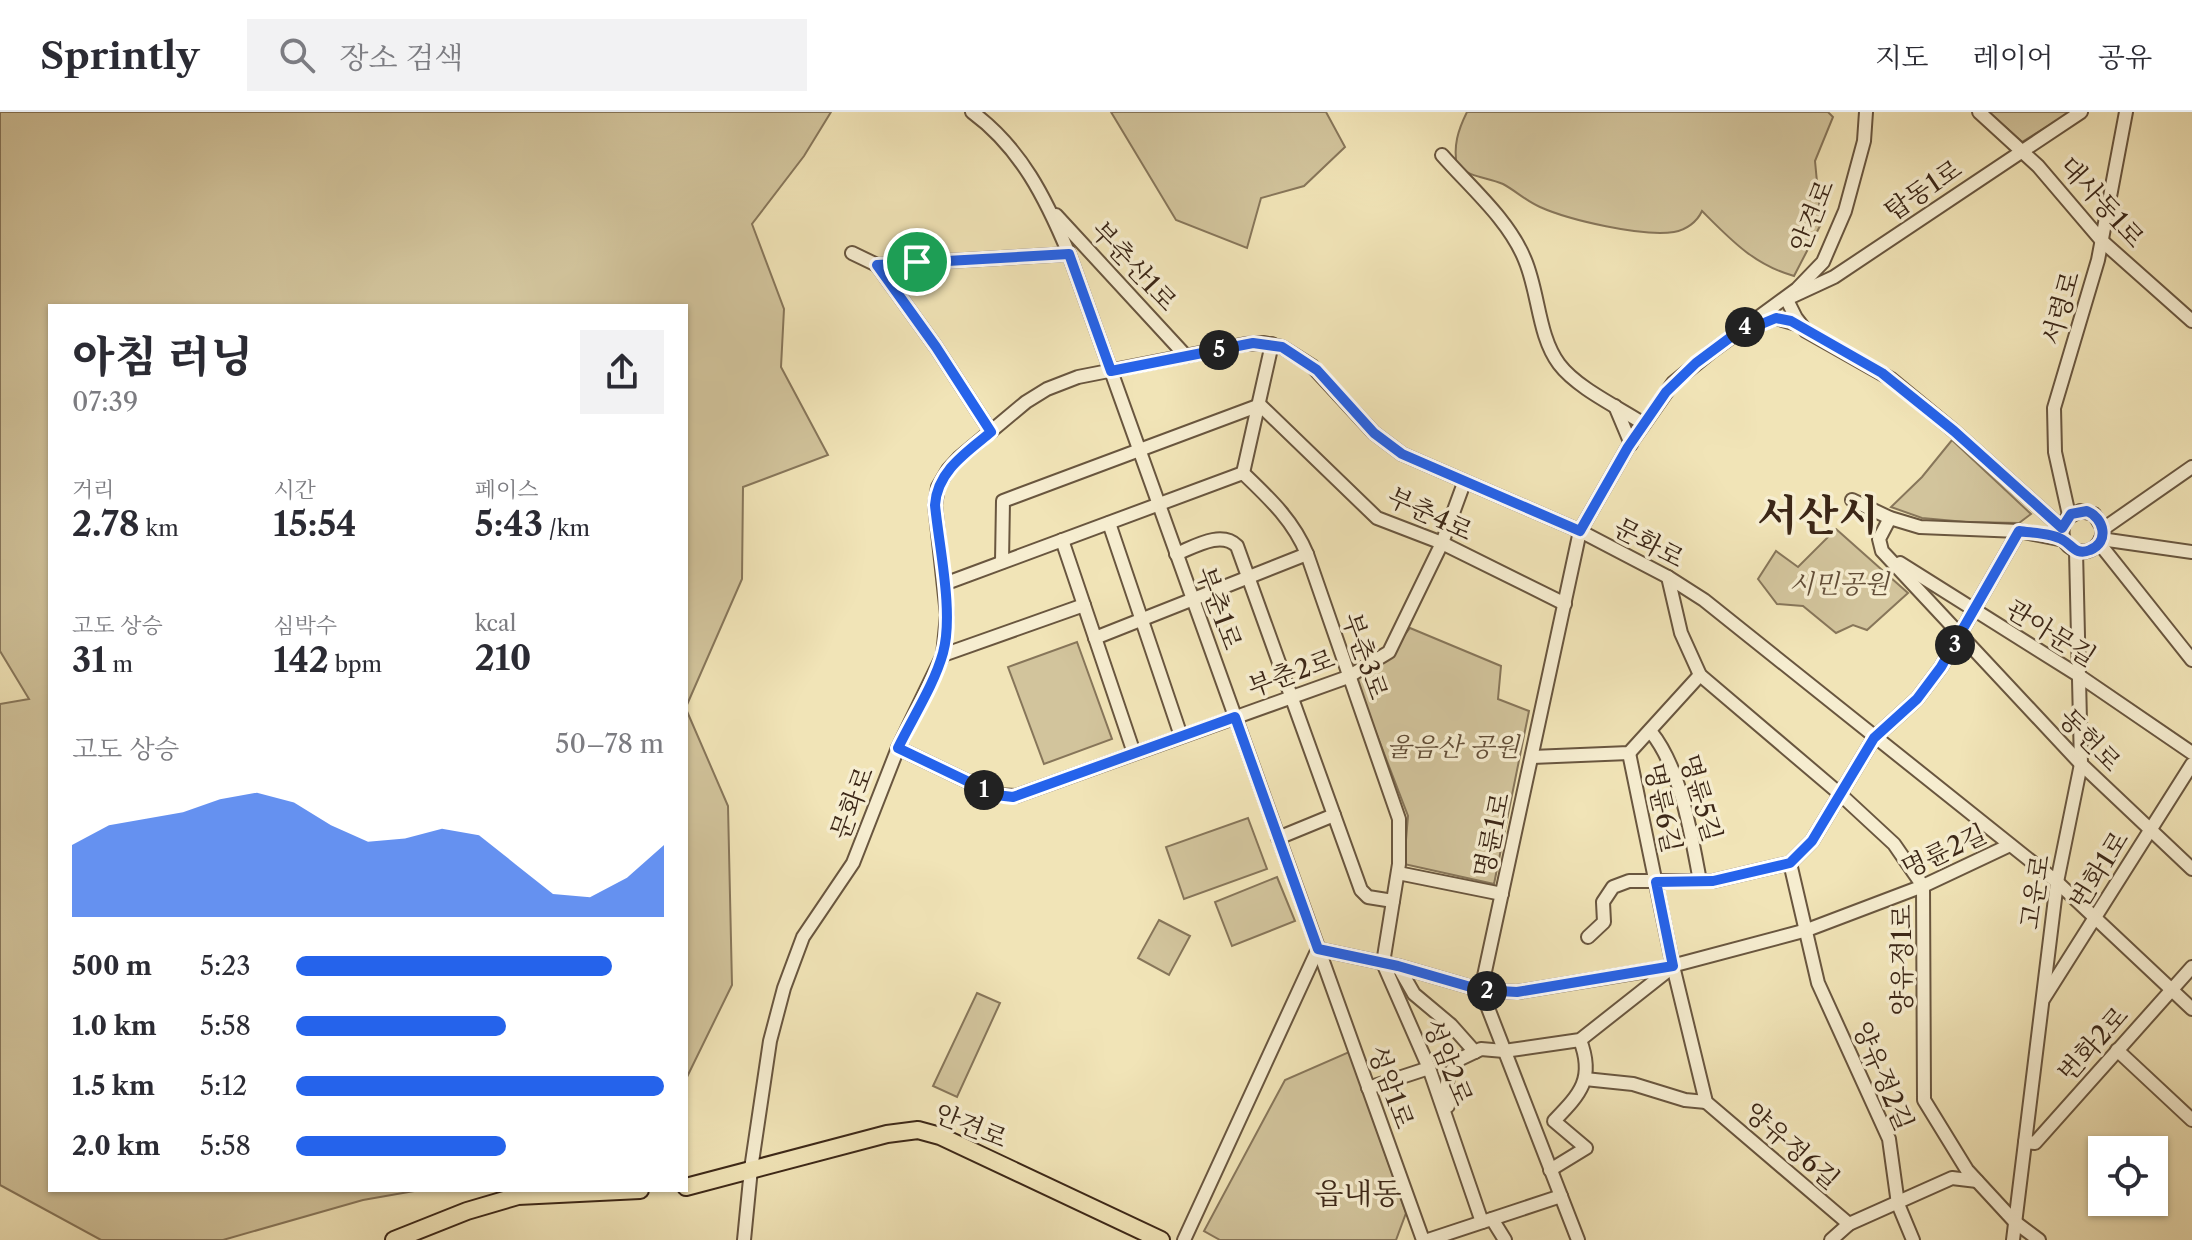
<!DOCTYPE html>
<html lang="ko">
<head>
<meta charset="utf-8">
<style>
	body { margin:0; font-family:"Libre Caslon Text","Noto Serif KR",serif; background:#f2f2f3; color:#2b2b33; height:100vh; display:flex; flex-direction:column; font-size:30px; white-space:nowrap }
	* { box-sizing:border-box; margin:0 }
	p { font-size:26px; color:#7c7c81 }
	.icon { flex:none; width:44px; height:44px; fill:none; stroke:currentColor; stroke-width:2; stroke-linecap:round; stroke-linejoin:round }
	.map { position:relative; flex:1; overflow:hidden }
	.panel { position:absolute; left:48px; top:192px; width:640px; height:888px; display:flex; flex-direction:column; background:#fff; border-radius:0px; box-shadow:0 2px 6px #0004 }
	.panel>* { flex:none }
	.tools { position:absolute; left:2088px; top:1024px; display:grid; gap:16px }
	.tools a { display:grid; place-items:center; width:80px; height:80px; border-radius:0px; background:#fff; box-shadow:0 2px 6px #0004; font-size:40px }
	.pin { position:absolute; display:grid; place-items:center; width:68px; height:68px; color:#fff; margin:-34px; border:4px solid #fff; border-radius:50%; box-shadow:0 2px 8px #0007 }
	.km { position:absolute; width:40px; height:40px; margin:-20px; border-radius:50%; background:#222; color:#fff; font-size:22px; line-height:40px; text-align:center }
	.round { display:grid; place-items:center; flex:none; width:84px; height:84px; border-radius:0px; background:#f2f2f3 }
	.head { display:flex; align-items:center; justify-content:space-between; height:136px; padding:0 24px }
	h1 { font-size:44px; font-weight:800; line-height:60px }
	.stats { display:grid; grid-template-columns:repeat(3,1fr); gap:12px; height:136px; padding:8px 24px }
	.stats div { display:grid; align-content:center }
	.stats b { font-size:34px; font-weight:800 }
	.stats small { font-size:22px; font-weight:400 }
	.stats p { font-size:22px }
	.chart { height:224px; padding:16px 24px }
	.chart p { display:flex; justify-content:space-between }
	.chart svg { width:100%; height:144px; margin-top:8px; fill:#2563eb; opacity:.7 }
	ul { padding:0 24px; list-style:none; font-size:26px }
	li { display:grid; grid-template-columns:128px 96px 1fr; align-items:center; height:60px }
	li i { height:20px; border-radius:10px; background:#2563eb }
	header { display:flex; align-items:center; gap:48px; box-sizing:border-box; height:112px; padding:0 40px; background:#fff; border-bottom:2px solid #e1e1e2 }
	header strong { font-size:38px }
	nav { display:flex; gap:44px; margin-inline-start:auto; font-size:28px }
	.search { width:560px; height:72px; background:#f2f2f3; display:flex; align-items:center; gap:20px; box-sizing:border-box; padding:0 28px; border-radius:0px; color:#7c7c81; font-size:30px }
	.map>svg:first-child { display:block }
</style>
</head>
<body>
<header>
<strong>Sprintly</strong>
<div class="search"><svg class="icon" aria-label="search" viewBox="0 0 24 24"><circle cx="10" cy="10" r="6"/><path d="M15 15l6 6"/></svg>장소 검색</div>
<nav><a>지도</a><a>레이어</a><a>공유</a></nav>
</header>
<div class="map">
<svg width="2192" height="1128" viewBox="0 0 2192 1128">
	<rect width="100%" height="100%" fill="#f1e4b7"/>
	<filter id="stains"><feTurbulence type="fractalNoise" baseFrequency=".0025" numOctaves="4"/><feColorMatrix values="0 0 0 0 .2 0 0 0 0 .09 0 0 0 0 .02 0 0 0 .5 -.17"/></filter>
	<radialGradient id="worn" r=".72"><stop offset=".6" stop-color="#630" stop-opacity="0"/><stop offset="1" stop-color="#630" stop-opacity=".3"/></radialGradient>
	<g fill="#d2c49c" stroke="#87765a" stroke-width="2">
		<path d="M0 0H831L804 44 752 112 784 197 781 255 828 343 743 375 742 467 686 595V194H50V1078H420L363 1088 223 1128H101L0 1073V592L29 587 0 539Z"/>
		<path d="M1111 0H1326L1345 35 1304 74 1261 86 1247 136 1176 108Z"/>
		<path d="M1467 0H1828L1833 5 1815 49 1821 112 1794 164C1754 153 1730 127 1702 99 1697 110 1686 118 1674 120 1642 125 1569 108 1540 95 1526 89 1516 79 1503 72 1487 65 1472 66 1457 54 1453 34 1458 18 1467 0Z"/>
		<path d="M1989 0H2071L2022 30Z"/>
		<path d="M1952 328 2031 402 2019 411 1966 410 1922 406 1891 395 1922 365Z"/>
		<path d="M1836 417 1908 481 1867 518 1853 513 1836 521 1803 494 1777 492 1758 467 1776 439 1798 455Z"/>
		<path d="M1410 516 1501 554 1498 587 1529 599 1494 772 1404 752 1408 704 1354 563 1387 545Z"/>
		<path d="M1077 530 1112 627 1044 652 1008 555Z"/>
		<path d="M686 597 728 694 732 873 686 967Z"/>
		<path d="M1248 706 1267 757 1184 787 1166 735Z"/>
		<path d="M1277 765 1295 809 1232 834 1215 790Z"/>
		<path d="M1159 808 1190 824 1169 863 1138 846Z"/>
		<path d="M977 881 1000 891 957 985 933 974Z"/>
		<path d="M1349 940 1406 1101 1396 1128H1220L1204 1119 1285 968Z"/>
	</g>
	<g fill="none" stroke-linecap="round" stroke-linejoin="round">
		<g stroke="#69563f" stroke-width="16">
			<g id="minor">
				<path d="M972 0C1021 36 1046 87 1069 142L1423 1128"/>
				<path d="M1979 0 2038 54 2102 129 2192 209"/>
				<path d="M1442 43C1471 76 1509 108 1525 148 1539 181 1538 224 1559 252 1577 276 1618 295 1644 312"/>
				<path d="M1056 103 1186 244"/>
				<path d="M852 141 877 153 1069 142"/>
				<path d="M877 153 936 235 991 320"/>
				<path d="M1793 184 1834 165 2081 0"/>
				<path d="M1786 186 1796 206 1806 219 1891 267 1954 319 2062 416"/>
				<path d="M1757 213 1776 206 1800 213"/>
				<path d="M1615 294 1631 332"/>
				<path d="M1243 361 1272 232"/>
				<path d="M1852 388 1890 406 1920 415 2019 419 2064 428"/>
				<path d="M2069 403 2055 340 2054 296 2098 148 2126 0"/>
				<path d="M1890 406 1879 427 1882 439 2081 652 2192 757"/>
				<path d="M1109 411 1181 624"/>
				<path d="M2103 417 2094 402 2080 399 2067 406C2047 440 2101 455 2103 417L2192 355"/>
				<path d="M2101 427 2192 440"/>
				<path d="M1062 428 1134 641"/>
				<path d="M2099 431 2192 548"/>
				<path d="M1176 442C1194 435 1221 418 1237 434L1361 778 1368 785 1393 789"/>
				<path d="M1002 450 1003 389 1260 293 1377 406 1442 431 1565 492"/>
				<path d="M1900 451 2078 563 2192 641"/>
				<path d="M1668 465 1681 521 1700 563 1840 682 1894 732 1923 774 1924 988 1967 1058 2015 1110 2039 1128"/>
				<path d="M944 472 1243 361C1269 386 1293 408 1307 442L1399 707V752L1383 851 1429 956 1482 1110"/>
				<path d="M1095 526 1307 442"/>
				<path d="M943 543 1084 493"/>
				<path d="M1651 620C1681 657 1691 722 1700 769"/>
				<path d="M898 636 996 683 1016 684 1348 565 1389 540 1442 431 1464 371"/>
				<path d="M1629 641 1673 854 1706 990 1849 1112"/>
				<path d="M1532 645 1629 641 1700 563"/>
				<path d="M1278 726 1334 703"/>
				<path d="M1790 751 1818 871 1889 1027 1898 1092 1913 1128"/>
				<path d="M1398 761 1502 782"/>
				<path d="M1588 825 1604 810 1603 790 1613 775 1629 769H1713L1790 751 1812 729 1874 626 1917 587 1941 555 2019 419"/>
				<path d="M1318 837 1398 854 1481 878 1517 880 1664 856 1807 818 1923 774 2010 733"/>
				<path d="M1398 854 1414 882 1451 913 1475 940"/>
				<path d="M2044 886 2192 652"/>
				<path d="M2117 938 2192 1008"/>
				<path d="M1585 967 1633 972 1685 988 1706 990"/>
				<path d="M1368 976 1429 956"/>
				<path d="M1448 994 1446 979 1448 964 1460 947 1481 937 1504 939 1580 928 1670 857"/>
				<path d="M2025 1030 2035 1031 2192 855"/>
				<path d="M1550 1058 1586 1036 1554 1009C1580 982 1595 967 1580 928"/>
				<path d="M1492 1107 1505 1128"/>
				<path d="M744 1128 751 1057 770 929 784 876 803 825 853 751 898 636 943 543 947 503 935 393 938 375 948 358 959 346 1026 290 1047 277 1078 265 1246 232 1264 231 1282 235 1312 254 1374 321 1402 342 1580 419 1668 465 1704 488 2057 770 2192 897"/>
				<path d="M1184 1128 1318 837"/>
				<path d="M1428 1128 1561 1084"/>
				<path d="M1578 1128 1481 878 1580 419 1628 335 1673 271 1711 240 1797 177 1823 150 1845 99 1864 29 1866 0"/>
				<path d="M1831 1128 1849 1112 1952 1066 1977 1069"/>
				<path d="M2013 1128 2057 770 2081 652 2076 439"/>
			</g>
		</g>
		<g stroke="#3c2717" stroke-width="20">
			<g id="major">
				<path d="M686 1075 887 1022 918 1018 940 1024 1161 1128"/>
				<path d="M394 1128 467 1099 518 1084 640 1078"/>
			</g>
		</g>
		<use href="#minor" stroke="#f6edd0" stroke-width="12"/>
		<use href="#major" stroke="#f1e4b7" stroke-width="16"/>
	</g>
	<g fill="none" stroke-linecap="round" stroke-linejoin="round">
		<g stroke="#fff" stroke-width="16">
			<path id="route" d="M1069 142 1111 259 1253 231 1282 235 1317 258 1374 321 1402 342 1580 419 1628 335 1666 280 1696 251 1747 213 1752 216 1776 206 1791 209 1882 261 1954 319 2062 416 2071 402 2087 399C2104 406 2110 430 2090 438 2076 444 2072 433 2063 428 2052 421 2031 421 2019 419L1941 555 1917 587 1874 626 1812 729 1790 751 1713 769 1656 770 1673 854 1517 880 1481 878 1398 854 1318 837 1235 605 1013 685 996 683 898 636C913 605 934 573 943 541 954 501 939 435 935 393 937 359 967 340 991 320L936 235 877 153Z"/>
		</g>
		<use href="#route" stroke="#2563eb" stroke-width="10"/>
	</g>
	<g text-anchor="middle" stroke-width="7" stroke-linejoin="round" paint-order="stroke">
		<g font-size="26" fill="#3c2717" stroke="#f6edd0">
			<text transform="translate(1923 78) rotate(-34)" y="9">탑동1로</text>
			<text transform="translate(2102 90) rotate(48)" y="9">대사동1로</text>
			<text transform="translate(1812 104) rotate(-68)" y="9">안견로</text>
			<text transform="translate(1134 154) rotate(47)" y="9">부춘산1로</text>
			<text transform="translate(2061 196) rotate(-74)" y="9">서령로</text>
			<text transform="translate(1430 402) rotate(25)" y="9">부춘4로</text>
			<text transform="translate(1649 431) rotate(28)" y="9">문화로</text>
			<text transform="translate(1219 496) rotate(70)" y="9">부춘1로</text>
			<text transform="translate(2051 521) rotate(32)" y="9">관아문길</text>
			<text transform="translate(1365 544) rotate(71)" y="9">부춘3로</text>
			<text transform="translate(1291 561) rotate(-20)" y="9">부춘2로</text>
			<text transform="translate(2090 628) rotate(46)" y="9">동헌로</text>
			<text transform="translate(1701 686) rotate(74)" y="9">명륜5길</text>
			<text transform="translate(852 691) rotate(-69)" y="9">문화로</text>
			<text transform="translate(1663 696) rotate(78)" y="9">명륜6길</text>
			<text transform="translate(1492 723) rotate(-78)" y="9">명륜1로</text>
			<text transform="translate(1944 739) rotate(-25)" y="9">명륜2길</text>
			<text transform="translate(2099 758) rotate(-58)" y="9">번화1로</text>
			<text transform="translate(2035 780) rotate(-81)" y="9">고운로</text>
			<text transform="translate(1902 848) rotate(-90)" y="9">양유정1로</text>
			<text transform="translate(2093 932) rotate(-48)" y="9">번화2로</text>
			<text transform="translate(1448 950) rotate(68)" y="9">성암2로</text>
			<text transform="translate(1883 964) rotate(67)" y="9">양유정2길</text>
			<text transform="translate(1391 975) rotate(70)" y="9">성암1로</text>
			<text transform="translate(971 1014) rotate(22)" y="9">안견로</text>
			<text transform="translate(1792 1034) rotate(41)" y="9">양유정6길</text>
		</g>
		<g font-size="26" font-style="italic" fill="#624e38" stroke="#f6edd0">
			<text x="1839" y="481">시민공원</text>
			<text x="1453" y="644">울음산 공원</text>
		</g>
		<g font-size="30" fill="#3c2717" stroke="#f6edd0">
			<text x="1358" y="1092">읍내동</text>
		</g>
		<g font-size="42" font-weight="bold" fill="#3c2717" stroke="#f6edd0">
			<text x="1818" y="418">서산시</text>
		</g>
	</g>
	<rect width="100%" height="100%" filter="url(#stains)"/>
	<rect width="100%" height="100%" fill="url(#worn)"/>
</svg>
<div class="tools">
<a><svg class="icon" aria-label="locate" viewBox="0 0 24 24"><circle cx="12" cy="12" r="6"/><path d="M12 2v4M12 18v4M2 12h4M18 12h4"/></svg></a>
</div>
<div class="pin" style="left:917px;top:150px;background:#1e9e55"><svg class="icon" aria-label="arrive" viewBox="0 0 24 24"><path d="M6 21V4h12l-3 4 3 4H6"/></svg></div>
<b class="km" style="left:984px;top:678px">1</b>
<b class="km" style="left:1487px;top:879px">2</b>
<b class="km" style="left:1955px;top:533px">3</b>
<b class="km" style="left:1745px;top:215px">4</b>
<b class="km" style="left:1219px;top:238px">5</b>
<section class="panel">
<div class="head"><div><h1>아침 러닝</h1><p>07:39</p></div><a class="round"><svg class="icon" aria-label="share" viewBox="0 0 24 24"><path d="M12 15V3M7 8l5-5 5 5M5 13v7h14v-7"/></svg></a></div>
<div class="stats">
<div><p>거리</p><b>2.78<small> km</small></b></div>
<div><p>시간</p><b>15:54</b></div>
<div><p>페이스</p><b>5:43<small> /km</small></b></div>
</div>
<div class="stats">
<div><p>고도 상승</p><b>31<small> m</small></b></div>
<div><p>심박수</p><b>142<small> bpm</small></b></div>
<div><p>kcal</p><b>210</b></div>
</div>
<div class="chart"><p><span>고도 상승</span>50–78 m</p>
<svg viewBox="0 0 160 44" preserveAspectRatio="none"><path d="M0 44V22L10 16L20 14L30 12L40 8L50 6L60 9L70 16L80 21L90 20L100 17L110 19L120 28L130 37L140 38L150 32L160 22V44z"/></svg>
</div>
<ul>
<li><b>500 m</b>5:23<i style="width:86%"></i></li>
<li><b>1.0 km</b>5:58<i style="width:57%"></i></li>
<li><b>1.5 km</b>5:12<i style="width:100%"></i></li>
<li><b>2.0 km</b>5:58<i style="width:57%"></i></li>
</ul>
</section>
</div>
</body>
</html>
